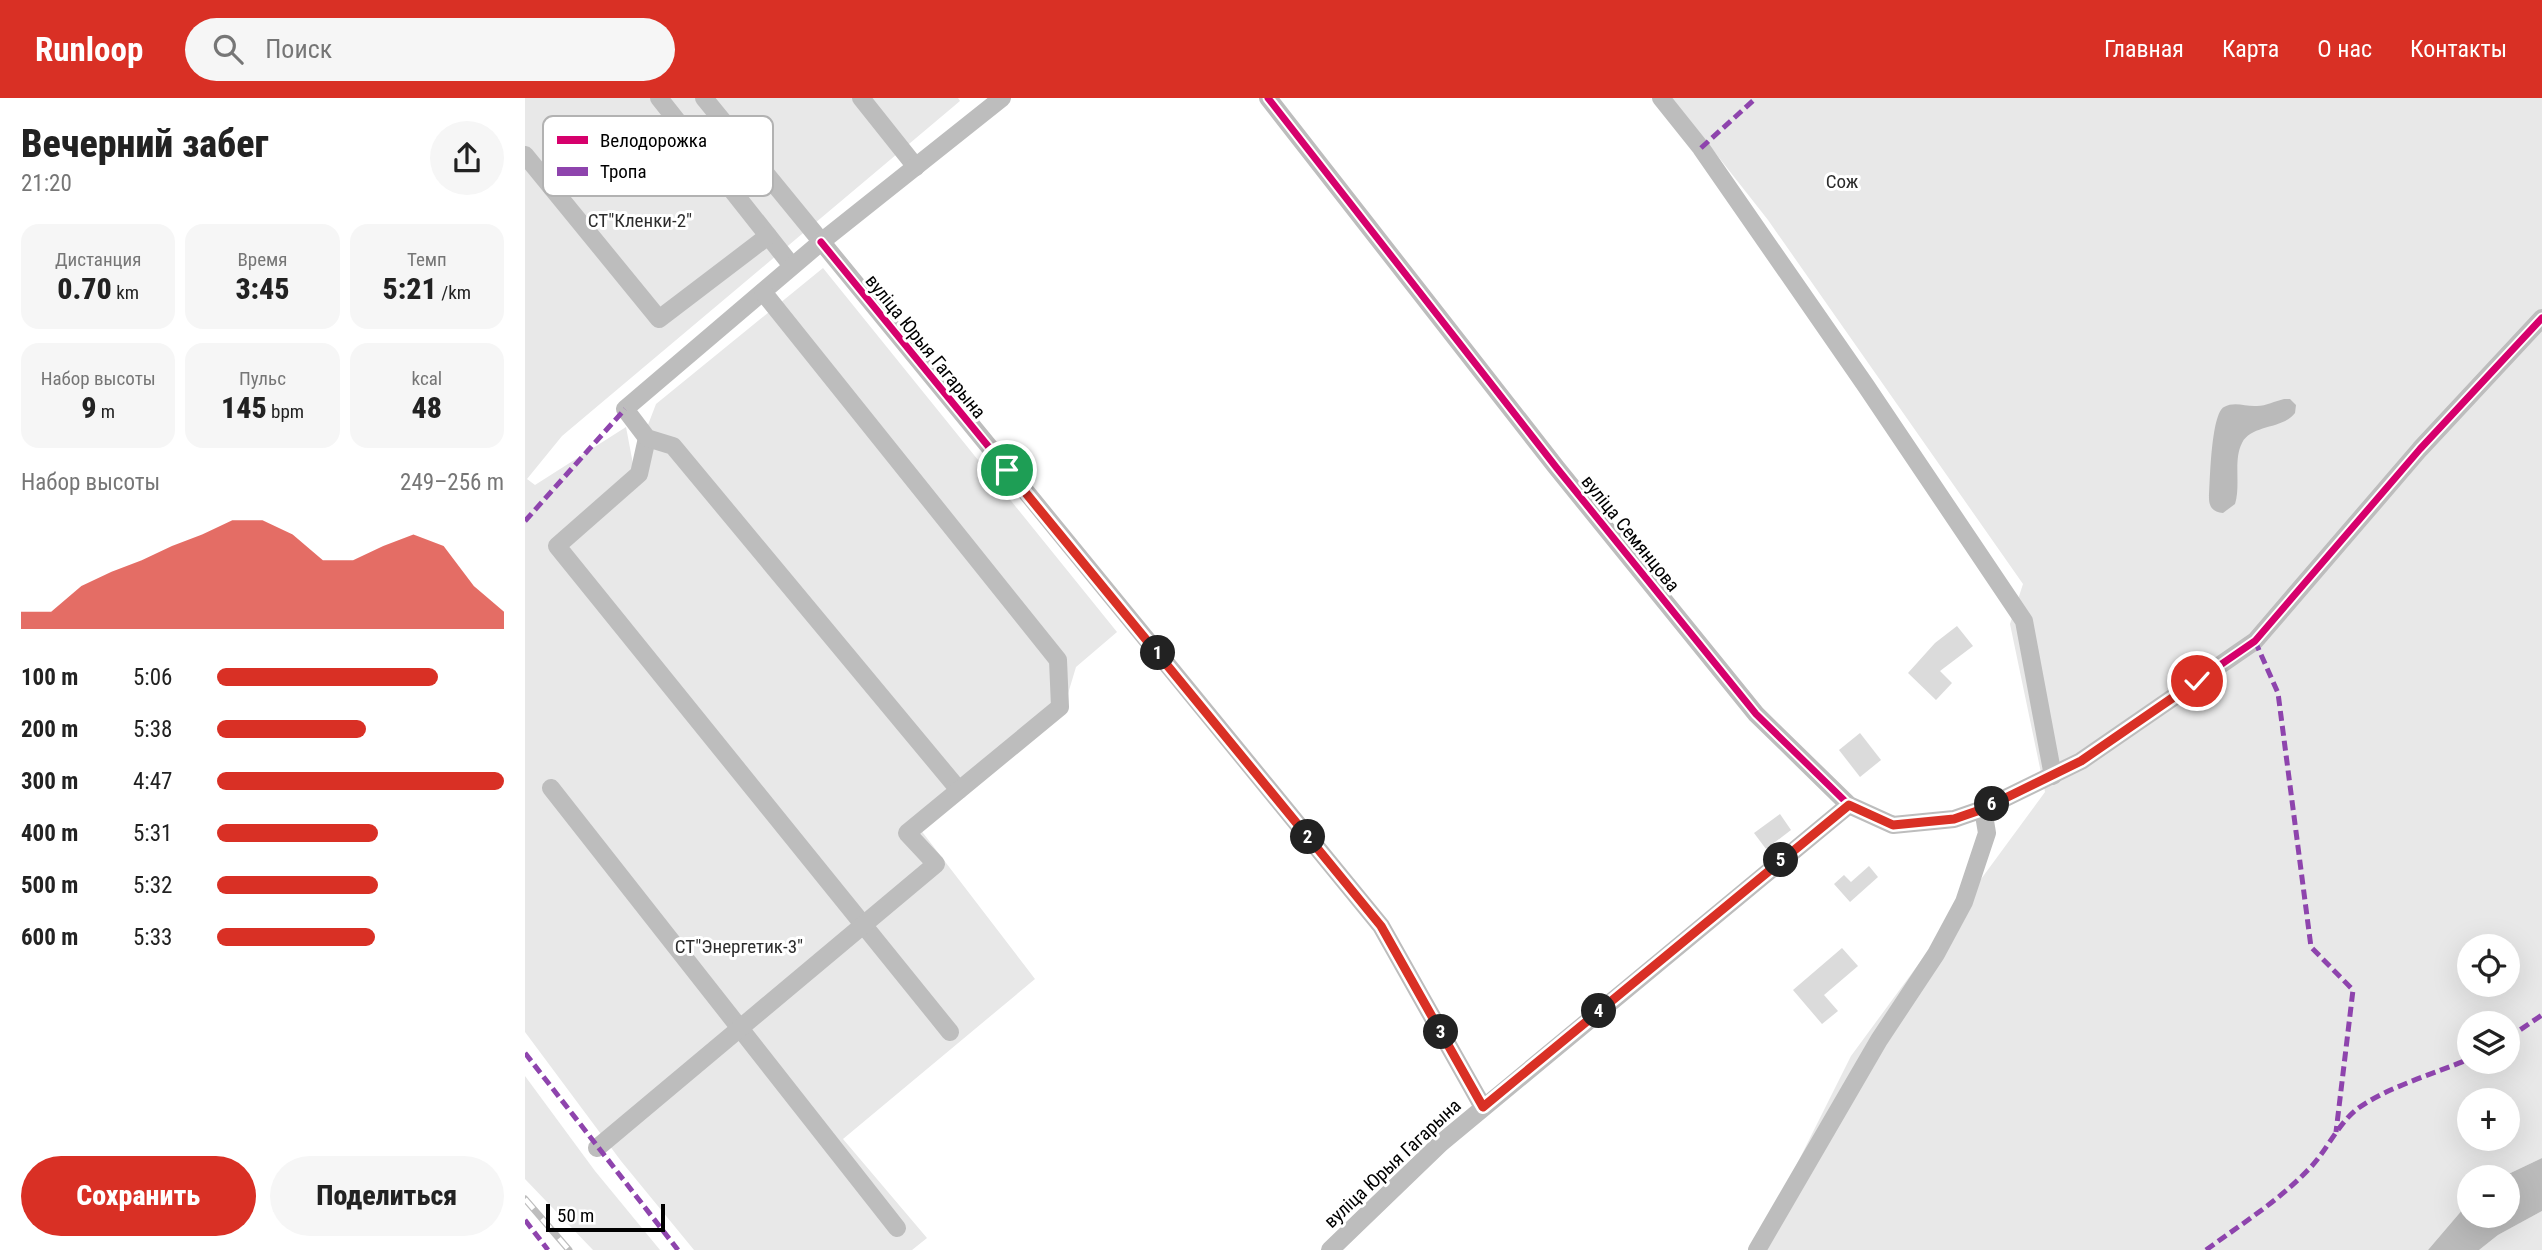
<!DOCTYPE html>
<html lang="ru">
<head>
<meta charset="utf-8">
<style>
	body { margin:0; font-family:"Roboto Condensed",sans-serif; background:#f6f6f6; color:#222; height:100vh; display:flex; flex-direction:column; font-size:26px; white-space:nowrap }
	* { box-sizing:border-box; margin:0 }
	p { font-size:23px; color:#767676 }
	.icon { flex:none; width:38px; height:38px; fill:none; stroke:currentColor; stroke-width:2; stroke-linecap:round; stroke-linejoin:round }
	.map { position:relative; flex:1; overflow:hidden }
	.panel { display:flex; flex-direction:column; background:#fff; width:525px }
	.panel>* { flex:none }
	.fabs { position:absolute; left:1932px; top:836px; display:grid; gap:14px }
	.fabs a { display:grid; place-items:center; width:63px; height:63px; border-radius:50%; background:#fff; box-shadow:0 7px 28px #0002; font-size:35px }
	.scale { position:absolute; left:21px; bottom:18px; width:119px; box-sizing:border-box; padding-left:7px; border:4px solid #000; border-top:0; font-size:19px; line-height:24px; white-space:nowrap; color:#000; -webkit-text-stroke:5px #fff; paint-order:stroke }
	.pin { position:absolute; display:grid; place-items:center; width:60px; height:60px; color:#fff; margin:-30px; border:4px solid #fff; border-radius:50%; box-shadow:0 2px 7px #0007 }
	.km { position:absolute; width:35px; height:35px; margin:-18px; border-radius:50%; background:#222; color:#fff; font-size:19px; line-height:35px; text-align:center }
	.round { display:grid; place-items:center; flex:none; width:74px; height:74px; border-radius:37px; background:#f6f6f6 }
	.summary { display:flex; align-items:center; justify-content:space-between; height:119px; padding:0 21px }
	h1 { font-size:38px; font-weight:800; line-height:52px }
	.metrics { display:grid; grid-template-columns:repeat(3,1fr); gap:10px; height:119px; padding:7px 21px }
	.metrics div { display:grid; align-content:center; border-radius:18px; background:#f6f6f6; text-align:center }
	.metrics b { font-size:30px; font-weight:800 }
	.metrics small { font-size:19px; font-weight:400 }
	.metrics p { font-size:19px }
	.chart { height:196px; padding:14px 21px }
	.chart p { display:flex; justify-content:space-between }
	.chart svg { width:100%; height:126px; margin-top:7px; fill:#d93025; opacity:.7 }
	.button { display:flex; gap:14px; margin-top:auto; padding:14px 21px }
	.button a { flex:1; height:80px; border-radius:42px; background:#d93025; color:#fff; font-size:28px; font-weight:800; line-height:80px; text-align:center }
	.button a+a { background:#f6f6f6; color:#222 }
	ul { padding:0 21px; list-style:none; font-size:23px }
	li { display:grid; grid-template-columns:112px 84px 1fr; align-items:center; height:52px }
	li i { height:18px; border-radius:9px; background:#d93025 }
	header { display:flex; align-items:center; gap:42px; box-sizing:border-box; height:98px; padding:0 35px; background:#d93025; color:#fff }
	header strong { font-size:33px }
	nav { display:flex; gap:38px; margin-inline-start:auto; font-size:24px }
	.search { width:490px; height:63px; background:#f6f6f6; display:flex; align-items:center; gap:18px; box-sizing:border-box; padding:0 24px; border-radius:38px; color:#767676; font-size:26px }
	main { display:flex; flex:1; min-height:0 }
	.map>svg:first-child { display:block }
</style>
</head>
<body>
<header>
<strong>Runloop</strong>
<div class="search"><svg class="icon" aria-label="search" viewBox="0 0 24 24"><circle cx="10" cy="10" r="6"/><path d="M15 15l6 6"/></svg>Поиск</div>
<nav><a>Главная</a><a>Карта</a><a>О нас</a><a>Контакты</a></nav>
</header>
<main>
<section class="panel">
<div class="summary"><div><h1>Вечерний забег</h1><p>21:20</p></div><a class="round"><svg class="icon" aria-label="share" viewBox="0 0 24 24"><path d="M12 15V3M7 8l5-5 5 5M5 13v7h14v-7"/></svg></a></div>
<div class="metrics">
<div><p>Дистанция</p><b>0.70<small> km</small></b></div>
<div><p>Время</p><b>3:45</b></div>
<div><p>Темп</p><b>5:21<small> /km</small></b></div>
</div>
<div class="metrics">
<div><p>Набор высоты</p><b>9<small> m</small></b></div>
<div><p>Пульс</p><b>145<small> bpm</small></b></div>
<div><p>kcal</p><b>48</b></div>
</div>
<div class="chart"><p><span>Набор высоты</span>249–256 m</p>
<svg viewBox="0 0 160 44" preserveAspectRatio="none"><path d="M0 44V38L10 38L20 29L30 24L40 20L50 15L60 11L70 6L80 6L90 11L100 20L110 20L120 15L130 11L140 15L150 29L160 38V44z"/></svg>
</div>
<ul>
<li><b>100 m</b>5:06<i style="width:77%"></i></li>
<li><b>200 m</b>5:38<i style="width:52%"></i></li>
<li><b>300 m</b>4:47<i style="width:100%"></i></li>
<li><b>400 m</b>5:31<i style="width:56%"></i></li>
<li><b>500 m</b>5:32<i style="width:56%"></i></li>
<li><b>600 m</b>5:33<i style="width:55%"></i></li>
</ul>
<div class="button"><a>Сохранить</a><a>Поделиться</a></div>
</section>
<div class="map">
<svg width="2017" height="1152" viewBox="0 0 2017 1152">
	<rect width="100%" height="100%" fill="#fff"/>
	<g fill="#e8e8e8" fill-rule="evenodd">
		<path d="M0 0H433L435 3 37 338 2 381 10 387 101 329 108 366 131 306 298 170 592 534 551 569 539 609 395 731 510 881 318 1041 402 1140 387 1152H169L96 1063 0 934Z"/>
		<path d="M1147 0H2017V1060L1975 1080H1944V1104L1903 1152H1229L1326 958 1520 694 1485 526 1498 486 1243 122ZM1944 849H1983V887H1944ZM1944 926H1983V964H1944ZM1944 1003H1983V1041H1944Z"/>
		<path d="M0 978 70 1073 135 1152H68L0 1081Z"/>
		<path d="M2017 1113V1152H1954L1973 1137Z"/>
	</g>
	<g fill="#bababa">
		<path d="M1759 301H1765L1771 307 1770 315C1757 332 1727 326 1717 345 1708 362 1716 387 1710 406L1698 415C1689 414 1684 410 1684 400 1685 384 1686 316 1699 309 1710 303 1721 309 1732 308 1741 308 1750 303 1759 301Z"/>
		<path d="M2017 1060V1113L1973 1137 1954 1152H1903L1944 1104V1118H1983V1080H1975Z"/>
	</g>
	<g fill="#dbdbdb">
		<path d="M1432 528 1448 548 1415 573 1427 585 1411 602 1383 575 1410 545Z"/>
		<path d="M1335 635 1356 662 1335 679 1314 652Z"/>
		<path d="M1255 716 1266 732 1241 751 1229 735Z"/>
		<path d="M1344 768 1353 779 1325 804 1309 786 1319 777 1326 784Z"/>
		<path d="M1317 850 1333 868 1299 897 1313 913 1297 926 1268 892Z"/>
	</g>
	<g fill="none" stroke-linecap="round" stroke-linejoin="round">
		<g stroke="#bdbdbd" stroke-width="18">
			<path d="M134 0 267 168"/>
			<path d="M179 0 856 828 958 1009"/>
			<path d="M336 0 391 69"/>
			<path d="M743 0 1031 369 1231 616 1324 707 1368 727 1429 721 1458 711 1556 663 1730 543 1895 351 2017 220"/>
			<path d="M1136 0 1176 50 1341 288 1499 523 1528 678"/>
			<path d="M0 57 134 221 243 138"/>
			<path d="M122 340 114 376 32 448 425 934"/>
			<path d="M26 690 372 1130"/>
			<path d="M434 692 148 348 122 340 100 311 296 144 477 0"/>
			<path d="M72 1050 411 766 382 735 535 609 533 562 238 194"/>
			<path d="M805 1152 916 1045 1324 707"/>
			<path d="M1232 1152 1354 942 1411 856 1439 804 1462 735 1458 711"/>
		</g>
		<g stroke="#bdbdbd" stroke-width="7">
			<path id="rail" d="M0 1101 44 1152"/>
		</g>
		<use href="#rail" stroke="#fff" stroke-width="4.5" stroke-dasharray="13" stroke-linecap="butt"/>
		<g stroke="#8e44ad" stroke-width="5" stroke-dasharray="10 5" stroke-linecap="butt">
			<path d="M1176 50 1231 0"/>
			<path d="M0 423 100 311"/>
			<path d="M1730 543 1753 595 1786 849 1828 892 1811 1034"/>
			<path d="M1983 940 2017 917"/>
			<path d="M0 955 153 1152"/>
			<path d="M0 1122 23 1152"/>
			<path d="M1681 1152C1715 1127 1752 1104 1782 1073 1801 1055 1811 1028 1832 1011 1862 989 1909 976 1944 961"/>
		</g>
		<g stroke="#fff" stroke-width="11">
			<g id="cycleway">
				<path d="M743 0 1031 369 1231 616 1324 707 1368 727 1429 721 1458 711 1556 663 1730 543 1895 351 2017 220"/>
				<path d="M296 144 856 828 958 1009"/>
			</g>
		</g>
		<use href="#cycleway" stroke="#d6006c" stroke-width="7"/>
	</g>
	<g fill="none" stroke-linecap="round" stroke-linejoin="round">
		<g stroke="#fff" stroke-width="14">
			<path id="route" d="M482 372 856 828 958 1009 1324 707 1368 727 1429 721 1458 711 1556 663 1672 583"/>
		</g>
		<use href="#route" stroke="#d93025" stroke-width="9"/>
	</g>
	<g text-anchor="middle" stroke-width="6" stroke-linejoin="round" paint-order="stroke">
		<g font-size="19" fill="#2c2c2c" stroke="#fff">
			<text x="1317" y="90">Сож</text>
			<text x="115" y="129">СТ"Кленки-2"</text>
			<text x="214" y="855">СТ"Энергетик-3"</text>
		</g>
		<g font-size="19" fill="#000" stroke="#fff">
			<text transform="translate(401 248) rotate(51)" y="7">вуліца Юрыя Гагарына</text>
			<text transform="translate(1106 435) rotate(51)" y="7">вуліца Семянцова</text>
			<text transform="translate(867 1065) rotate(-43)" y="7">вуліца Юрыя Гагарына</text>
		</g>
	</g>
	<rect x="18" y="18" width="230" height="80" rx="10" fill="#fff" stroke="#b2b2b2" stroke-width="2"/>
	<rect x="32" y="38" width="31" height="8" fill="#d6006c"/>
	<rect x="32" y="69" width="31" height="9" fill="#8e44ad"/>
	<g font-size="19" fill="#000">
		<text x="75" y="49">Велодорожка</text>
		<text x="75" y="80">Тропа</text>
	</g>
</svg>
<div class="fabs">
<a><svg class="icon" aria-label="locate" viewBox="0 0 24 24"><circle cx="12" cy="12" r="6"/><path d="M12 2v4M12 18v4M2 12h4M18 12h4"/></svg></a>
<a><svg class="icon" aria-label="layers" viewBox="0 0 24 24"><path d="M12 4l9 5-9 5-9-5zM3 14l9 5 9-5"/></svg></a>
<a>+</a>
<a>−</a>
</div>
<div class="scale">50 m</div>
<div class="pin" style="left:482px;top:372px;background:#1e9e55"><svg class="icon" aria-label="arrive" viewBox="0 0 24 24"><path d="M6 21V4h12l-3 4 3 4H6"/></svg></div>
<div class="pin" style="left:1672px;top:583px;background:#d93025"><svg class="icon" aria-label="check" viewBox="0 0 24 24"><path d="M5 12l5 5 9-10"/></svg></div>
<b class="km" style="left:633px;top:555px">1</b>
<b class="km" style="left:783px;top:739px">2</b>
<b class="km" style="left:916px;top:934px">3</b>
<b class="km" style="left:1074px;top:913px">4</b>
<b class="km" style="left:1256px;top:762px">5</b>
<b class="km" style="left:1467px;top:706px">6</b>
</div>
</main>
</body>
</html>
